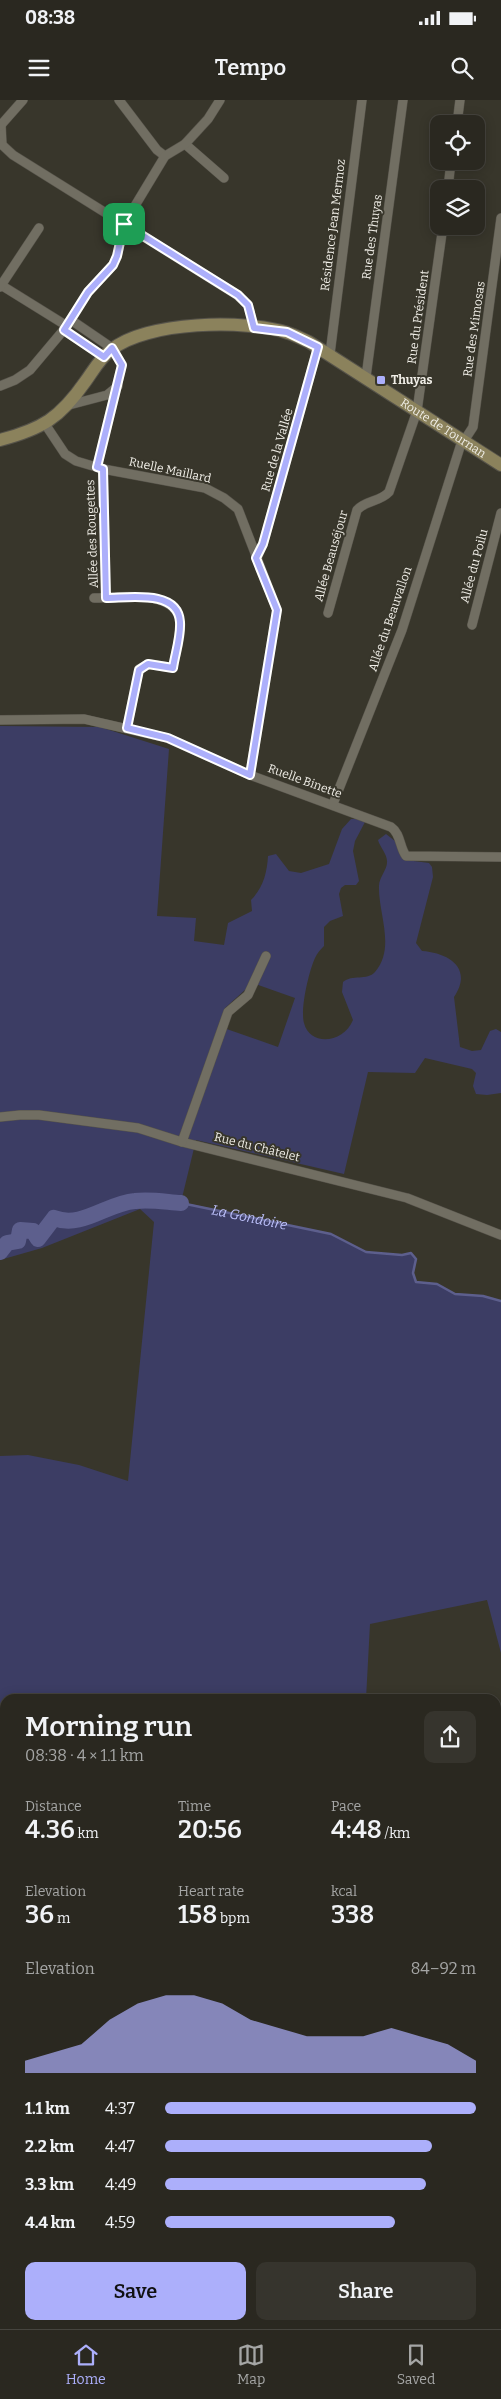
<!DOCTYPE html>
<html lang="en">
<head>
<meta charset="utf-8">
<style>
	body { margin:0; font-family:Bitter,serif; background:#36342d; color:#f1f3f6; height:100vh; display:flex; flex-direction:column; font-size:19px; white-space:nowrap }
	* { box-sizing:border-box; margin:0 }
	p { font-size:16px; color:#a5a6a5 }
	.icon { flex:none; width:28px; height:28px; fill:none; stroke:currentColor; stroke-width:2; stroke-linecap:round; stroke-linejoin:round }
	.map { position:relative; flex:1; overflow:hidden }
	.drawer { position:absolute; left:0px; top:1594px; width:501px; height:636px; display:flex; flex-direction:column; background:#2a2820; border-radius:15px 15px 0 0; box-shadow:0 2px 12px #0003,0 0 0 1px #46443e }
	.drawer>* { flex:none }
	.fabs { position:absolute; left:430px; top:15px; display:grid; gap:10px }
	.fabs a { display:grid; place-items:center; width:55px; height:55px; border-radius:10px; background:#2a2820; box-shadow:0 2px 12px #0003,0 0 0 1px #46443e; font-size:25px }
	.pin { position:absolute; display:grid; place-items:center; width:42px; height:42px; color:#fff; margin:-21px; border-radius:10px; box-shadow:0 2px 8px #0006 }
	.round { display:grid; place-items:center; flex:none; width:52px; height:52px; border-radius:10px; background:#36342d }
	.headline { display:flex; align-items:center; justify-content:space-between; height:85px; padding:0 25px }
	h1 { font-size:28px; font-weight:600; line-height:38px }
	.stats { display:grid; grid-template-columns:repeat(3,1fr); gap:8px; height:85px; padding:5px 25px }
	.stats div { display:grid; align-content:center }
	.stats b { font-size:25px; font-weight:600 }
	.stats small { font-size:14px; font-weight:400 }
	.stats p { font-size:14px }
	.chart { height:140px; padding:10px 25px }
	.chart p { display:flex; justify-content:space-between }
	.chart svg { width:100%; height:90px; margin-top:5px; fill:#acaffb; opacity:.7 }
	.action { display:flex; gap:10px; margin-top:auto; padding:10px 25px }
	.action a { flex:1; height:58px; border-radius:10px; background:#acaffb; color:#111; font-size:20px; font-weight:600; line-height:58px; text-align:center }
	.action a+a { background:#36342d; color:#f1f3f6 }
	ul { padding:0 25px; list-style:none; font-size:16px }
	li { display:grid; grid-template-columns:80px 60px 1fr; align-items:center; height:38px }
	li i { height:12px; border-radius:6px; background:#acaffb }
	.status { display:flex; justify-content:space-between; align-items:center; height:35px; padding:0 25px; background:#2a2820; direction:ltr }
	.status svg { height:14px; fill:currentColor }
	header { display:flex; justify-content:space-between; align-items:center; height:65px; padding:0 25px; background:#2a2820; font-size:22px; font-weight:600 }
	.tabs { display:flex; justify-content:space-around; align-items:center; height:70px; border-top:1px solid #46443e; background:#2a2820; font-size:14px; color:#a5a6a5 }
	.tabs a { display:grid; justify-items:center; gap:2px }
	.tabs .current { color:#acaffb }
	.map>svg:first-child { display:block }
</style>
</head>
<body>
<div class="status"><b>08:38</b><svg viewBox="0 0 49 12"><path d="M0 12V9h3v3zM5 12V6h3v6zM10 12V3h3v9zM15 12V0h3v12zM26 1h20v11H26zM47 4h2v5h-2z"/></svg></div>
<header><svg class="icon" aria-label="menu" viewBox="0 0 24 24"><path d="M4 6h16M4 12h16M4 18h16"/></svg>Tempo<svg class="icon" aria-label="search" viewBox="0 0 24 24"><circle cx="10" cy="10" r="6"/><path d="M15 15l6 6"/></svg></header>
<div class="map">
<svg width="501" height="2229" viewBox="0 0 501 2229">
	<rect width="100%" height="100%" fill="#38362b"/>
	<path fill="#423e2c" d="M496 1807H501V1921L496 1922Z"/>
	<g fill="#3c3d64" fill-rule="evenodd">
		<path d="M0 626 100 627 169 649 157 816 196 818 194 841 224 845 228 823 252 811 251 800C263 788 267 773 268 756L276 754 289 771 301 773 329 764 342 729 351 719H361L365 722 355 741 353 751 359 781 356 785H345L341 788 339 794 343 816 330 821 324 827V846C321 849 317 853 315 858 309 871 300 909 304 923 310 947 344 943 353 920L342 892 343 882C352 874 367 881 375 872 396 848 378 813 379 786 379 777 388 769 387 761 387 754 380 747 378 740L386 734 395 741 406 760 429 763 432 767 433 777 416 843 422 851C450 853 473 869 454 897L460 947 472 951 481 950 490 931 496 929 501 932V993L487 995 476 994 473 986 476 973 472 969 425 958 415 973 368 972 344 1074 196 1040 181 1102 331 1134 366 1152 402 1155 411 1153 416 1159 413 1173 416 1182 437 1184 455 1194 483 1196 501 1201V1553L487 1500 370 1524 366 1599H5V1904H0V1356L28 1355 79 1365 128 1381 154 1122 140 1109 42 1148 0 1160ZM250 882 295 898 278 947 218 926 225 908 246 889Z"/>
		<path d="M501 1923V1973L497 1974 496 1925Z"/>
		<path d="M5 2204V2225H55V2229H0V2205Z"/>
	</g>
	<g fill="none" stroke-linecap="round" stroke-linejoin="round">
		<path stroke="#5d5f8d" stroke-width="2.5" id="s1" d="M181 1103 331 1134 366 1152 402 1155 411 1153 416 1159 413 1173 416 1182 437 1184 455 1194 483 1196 501 1201"/>
		<path stroke="#5d5f8d" stroke-width="16" d="M0 1152 7 1143 18 1141 20 1130 33 1131 38 1139 54 1118C82 1129 107 1103 135 1101 150 1099 166 1102 181 1103"/>
		<g stroke="#56534a" stroke-width="10">
			<g id="street">
				<path d="M119 0 157 50 165 56"/>
				<path d="M1 24 2 45"/>
				<path d="M457 24 460 0"/>
				<path d="M0 26 23 0"/>
				<path d="M0 43 13 55 237 195 248 205 254 228"/>
				<path d="M185 44 224 78"/>
				<path d="M448 89 451 61"/>
				<path d="M1 185 67 226"/>
				<path d="M0 187 39 128"/>
				<path d="M71 220 112 248 122 265 97 367"/>
				<path d="M64 230 104 257"/>
				<path d="M330 254 362 0"/>
				<path d="M366 277 403 0"/>
				<path d="M0 286 15 280 30 270 67 226 88 192 113 165 117 157 124 124 165 56 185 44 208 19 220 0"/>
				<path d="M69 305 107 295 118 286"/>
				<path d="M45 324 65 354 76 361 103 369 205 388 224 398 238 409 277 510 250 675"/>
				<path d="M103 369 106 498"/>
				<path d="M257 458 263 444 318 247"/>
				<path d="M94 498C116 498 177 488 180 522 182 536 175 554 173 568L149 564 139 569 127 628"/>
				<path d="M328 513 357 410C366 400 380 402 389 392L417 311 443 126"/>
				<path d="M472 525 501 413"/>
				<path d="M0 620 84 619 167 638 250 675 391 727C401 734 399 746 406 756L501 757"/>
				<path d="M333 704 402 530 460 347 473 327 501 118"/>
				<path d="M0 1017 20 1015H39L138 1028 182 1042 407 1098 501 1135"/>
				<path d="M182 1042 228 912 248 895 266 856"/>
				<path d="M496 1799H501"/>
				<path d="M4 1994 5 1948"/>
				<path d="M496 2048 501 2055"/>
				<path d="M496 2108H501"/>
				<path d="M0 2201 5 2200"/>
				<path d="M64 2225V2229"/>
				<path d="M330 2229V2225"/>
				<path d="M495 2229 501 2216"/>
			</g>
		</g>
		<g stroke="#56534a" stroke-width="14">
			<g id="secondary">
				<path id="s2" d="M0 340C42 329 60 318 85 282 93 271 100 258 111 250 146 221 246 219 288 233 295 235 302 239 309 242L501 365"/>
				<path d="M496 1660 501 1659"/>
				<path d="M0 1994H5"/>
				<path d="M0 2087 5 2091"/>
				<path d="M165 2225 176 2229"/>
				<path d="M234 2225 317 2229"/>
			</g>
		</g>
		<use href="#street" stroke="#716e62" stroke-width="9"/>
		<use href="#secondary" stroke="#8b825c" stroke-width="12"/>
	</g>
	<g fill="none" stroke-linecap="round" stroke-linejoin="round">
		<g stroke="#fff" stroke-width="10">
			<path id="route" d="M124 124 238 195 248 205 254 228 287 232 318 247 263 444 256 458 277 510 250 675 168 638 127 628 139 570 148 564 173 568C175 554 181 537 180 522 178 489 128 498 106 498L103 369 97 367 122 265 112 248 104 257 64 230 88 192 113 165 117 156Z"/>
		</g>
		<use href="#route" stroke="#acaffb" stroke-width="6"/>
	</g>
	<rect fill="#acaffb" stroke="#38362b" stroke-width="2" x="376" y="275" width="10" height="10" rx="2.5"/>
	<g text-anchor="middle" stroke-width="4" stroke-linejoin="round" paint-order="stroke">
		<g font-size="12" fill="#f0eee7" stroke="#38362b">
			<text transform="translate(333 125) rotate(-83)" y="4">Résidence Jean Mermoz</text>
			<text transform="translate(372 137) rotate(-82)" y="4">Rue des Thuyas</text>
			<text transform="translate(418 217) rotate(-82)" y="4">Rue du Président</text>
			<text transform="translate(474 229) rotate(-82)" y="4">Rue des Mimosas</text>
			<text dy="4" stroke="none"><textPath href="#s2" startOffset="512">Route de Tournan</textPath></text>
			<text transform="translate(277 350) rotate(-74)" y="4">Rue de la Vallée</text>
			<text transform="translate(170 370) rotate(12)" y="4">Ruelle Maillard</text>
			<text transform="translate(92 434) rotate(-92)" y="4">Allée des Rougettes</text>
			<text transform="translate(331 456) rotate(-74)" y="4">Allée Beauséjour</text>
			<text transform="translate(474 466) rotate(-75)" y="4">Allée du Poilu</text>
			<text transform="translate(390 519) rotate(-71)" y="4">Allée du Beauvallon</text>
			<text transform="translate(305 681) rotate(20)" y="4">Ruelle Binette</text>
			<text transform="translate(257 1047) rotate(14)" y="4">Rue du Châtelet</text>
		</g>
		<g font-size="12" font-weight="bold" fill="#f0eee7" stroke="#38362b" text-anchor="start">
			<text x="391" y="284">Thuyas</text>
		</g>
		<g font-size="14" font-style="italic" fill="#bbbff9" stroke="#38362b">
			<text dy="5" stroke="none"><textPath href="#s1" startOffset="70">La Gondoire</textPath></text>
		</g>
	</g>
</svg>
<div class="fabs">
<a><svg class="icon" aria-label="locate" viewBox="0 0 24 24"><circle cx="12" cy="12" r="6"/><path d="M12 2v4M12 18v4M2 12h4M18 12h4"/></svg></a>
<a><svg class="icon" aria-label="layers" viewBox="0 0 24 24"><path d="M12 4l9 5-9 5-9-5zM3 14l9 5 9-5"/></svg></a>
</div>
<div class="pin" style="left:124px;top:124px;background:#1e9e55"><svg class="icon" aria-label="arrive" viewBox="0 0 24 24"><path d="M6 21V4h12l-3 4 3 4H6"/></svg></div>
<section class="drawer">
<div class="headline"><div><h1>Morning run</h1><p>08:38 · 4 × 1.1 km</p></div><a class="round"><svg class="icon" aria-label="share" viewBox="0 0 24 24"><path d="M12 15V3M7 8l5-5 5 5M5 13v7h14v-7"/></svg></a></div>
<div class="stats">
<div><p>Distance</p><b>4.36<small> km</small></b></div>
<div><p>Time</p><b>20:56</b></div>
<div><p>Pace</p><b>4:48<small> /km</small></b></div>
</div>
<div class="stats">
<div><p>Elevation</p><b>36<small> m</small></b></div>
<div><p>Heart rate</p><b>158<small> bpm</small></b></div>
<div><p>kcal</p><b>338</b></div>
</div>
<div class="chart"><p><span>Elevation</span>84–92 m</p>
<svg viewBox="0 0 160 44" preserveAspectRatio="none"><path d="M0 44V38L10 34L20 30L30 18L40 10L50 6L60 6L70 10L80 18L90 22L100 26L110 26L120 26L130 22L140 26L150 30L160 38V44z"/></svg>
</div>
<ul>
<li><b>1.1 km</b>4:37<i style="width:100%"></i></li>
<li><b>2.2 km</b>4:47<i style="width:86%"></i></li>
<li><b>3.3 km</b>4:49<i style="width:84%"></i></li>
<li><b>4.4 km</b>4:59<i style="width:74%"></i></li>
</ul>
<div class="action"><a>Save</a><a>Share</a></div>
</section>
</div>
<nav class="tabs">
<a class="current"><svg class="icon" aria-label="home" viewBox="0 0 24 24"><path d="M3 11l9-7 9 7M6 9v11h12V9"/></svg>Home</a>
<a><svg class="icon" aria-label="map" viewBox="0 0 24 24"><path d="M3 6l6-2 6 2 6-2v14l-6 2-6-2-6 2zM9 4v14M15 6v14"/></svg>Map</a>
<a><svg class="icon" aria-label="saved" viewBox="0 0 24 24"><path d="M7 4h10v16l-5-4-5 4z"/></svg>Saved</a>
</nav>
</body>
</html>
